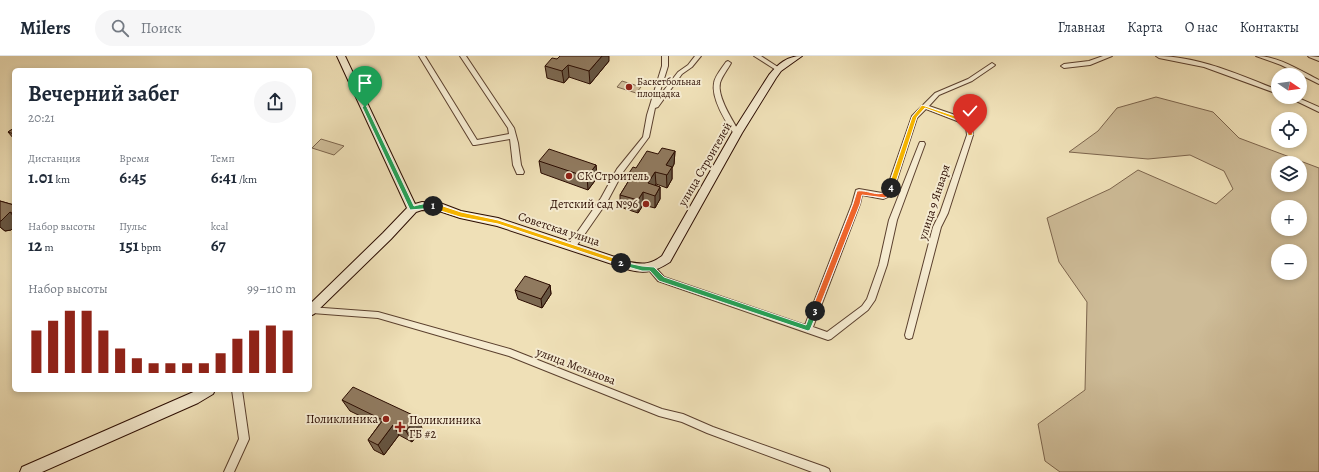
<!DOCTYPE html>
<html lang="ru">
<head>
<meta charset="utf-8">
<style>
	body { margin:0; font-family:Alegreya,serif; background:#f6f6f7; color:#1f2937; height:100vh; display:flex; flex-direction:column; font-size:15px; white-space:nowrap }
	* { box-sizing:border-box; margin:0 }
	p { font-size:13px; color:#747a83 }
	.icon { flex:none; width:22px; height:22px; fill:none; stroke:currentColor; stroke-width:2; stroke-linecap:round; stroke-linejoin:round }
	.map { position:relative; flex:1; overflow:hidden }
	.drawer { position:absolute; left:12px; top:12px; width:300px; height:324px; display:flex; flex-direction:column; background:#fff; border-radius:6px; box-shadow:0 2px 6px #0003 }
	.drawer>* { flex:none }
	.needle { width:26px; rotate:103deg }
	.tools { position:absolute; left:1271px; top:12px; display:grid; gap:8px }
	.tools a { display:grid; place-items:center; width:36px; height:36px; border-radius:50%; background:#fff; box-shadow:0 2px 6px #0003; font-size:20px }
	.pin { position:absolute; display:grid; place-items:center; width:34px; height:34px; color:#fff; margin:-41px -17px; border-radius:50% 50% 50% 0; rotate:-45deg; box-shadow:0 0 4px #0007 }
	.pin .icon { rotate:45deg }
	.km { position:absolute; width:20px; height:20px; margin:-10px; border-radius:50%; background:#222; color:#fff; font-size:11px; line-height:20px; text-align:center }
	.round { display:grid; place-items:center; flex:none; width:42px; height:42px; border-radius:21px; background:#f6f6f7 }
	.overview { display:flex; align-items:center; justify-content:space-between; height:68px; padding:0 16px }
	h1 { font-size:22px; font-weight:600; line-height:30px }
	.figures { display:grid; grid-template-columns:repeat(3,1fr); gap:6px; height:68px; padding:4px 16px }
	.figures div { display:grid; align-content:center }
	.figures b { font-size:17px; font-weight:600 }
	.figures small { font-size:11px; font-weight:400 }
	.figures p { font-size:11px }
	.chart { height:112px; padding:8px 16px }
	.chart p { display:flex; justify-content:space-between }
	.chart svg { width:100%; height:72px; margin-top:4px; stroke:#8f2418; stroke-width:6 }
	header { display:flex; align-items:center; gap:24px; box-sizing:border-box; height:56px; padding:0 20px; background:#fff; border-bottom:1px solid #e0e1e3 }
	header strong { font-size:19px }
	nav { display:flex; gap:22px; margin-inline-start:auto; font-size:14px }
	.search { width:280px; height:36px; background:#f6f6f7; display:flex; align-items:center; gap:10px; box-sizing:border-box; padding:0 14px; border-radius:22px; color:#747a83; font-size:15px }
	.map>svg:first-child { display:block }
</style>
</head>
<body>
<header>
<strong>Milers</strong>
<div class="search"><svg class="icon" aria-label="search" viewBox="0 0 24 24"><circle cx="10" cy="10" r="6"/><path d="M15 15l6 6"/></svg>Поиск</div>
<nav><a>Главная</a><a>Карта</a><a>О нас</a><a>Контакты</a></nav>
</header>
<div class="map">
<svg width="1319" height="416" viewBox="0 0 1319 416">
	<rect width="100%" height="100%" fill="#efe0b7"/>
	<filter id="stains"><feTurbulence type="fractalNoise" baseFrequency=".005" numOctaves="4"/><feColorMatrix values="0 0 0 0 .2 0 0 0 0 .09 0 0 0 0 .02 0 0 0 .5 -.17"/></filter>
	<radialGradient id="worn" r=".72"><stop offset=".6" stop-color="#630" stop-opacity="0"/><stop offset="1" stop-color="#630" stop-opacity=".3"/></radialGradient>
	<g fill="#cebc98" stroke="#7c644c" fill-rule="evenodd">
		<path d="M622 25 641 31 636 37 617 31Z"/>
		<path d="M1156 41 1213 56 1239 82 1319 112V416H1060L1045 405 1038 368 1085 334 1087 246 1059 206 1047 162 1110 133 1138 114 1216 148 1233 133 1224 115 1190 99 1148 103 1069 96 1098 75 1117 52ZM1278 107H1300V129H1278ZM1278 151H1300V173H1278ZM1278 195H1300V217H1278Z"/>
		<path d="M321 83 344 90 334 99 312 92Z"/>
	</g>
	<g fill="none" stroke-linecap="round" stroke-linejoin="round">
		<g stroke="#5b402e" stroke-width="2">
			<g id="street">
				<path d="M419 0H425L477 84 509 78 508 72 460 0H466L514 72 518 87 521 109 524 116 523 118H517L513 109 510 83 475 89H473Z"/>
				<path d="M662 0H668V10L658 42 678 16 688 9 695 0H701L692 11 682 18 658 51 655 52 649 81 623 116 607 146 575 192H569L568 190 569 188 601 142 617 113 643 81 647 59 662 10Z"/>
				<path d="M754 0H761L781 13 780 14H776Z"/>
				<path d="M1103 0H1112L1090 9 1064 12 1061 10 1064 8 1089 5Z"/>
				<path d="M1156 0C1199 0 1239 19 1278 34V38L1204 11 1159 2Z"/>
				<path d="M1256 0C1278 0 1299 14 1319 24V28L1281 9Z"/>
				<path d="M1308 0 1319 1V5L1309 1Z"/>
				<path d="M728 5 731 7C728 13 722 20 720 27 717 41 733 65 740 77L737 79H735C726 67 711 42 714 27 715 20 722 12 726 6Z"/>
				<path d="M992 7 995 9 994 10 972 25 939 39 929 50 961 61 971 68 973 79 948 157 941 171 912 282 909 283 906 282 905 279 933 171 940 157 967 79 966 71 957 65 926 53 917 62 892 139 883 143 862 139 860 148 813 271 827 276 862 250 867 243 879 209 889 164 919 88 920 86H924L925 88 897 164 887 209 875 244 868 254 831 283 828 284 658 225 648 213 649 211H655L664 221 805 269 852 148 856 134 859 133 882 137 886 135 912 60 935 37 968 23Z"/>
				<path d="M1288 41H1296L1319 51V56Z"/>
				<path d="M310 251 378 256 510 293 662 353 683 358 713 371 825 411 829 413 830 416H812L707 377 682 366 659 360 509 300 378 262 312 257H310Z"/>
				<path d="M232 334H242L249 383 234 416H224L239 383Z"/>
			</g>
		</g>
		<g stroke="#2a0b00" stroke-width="2">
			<g id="secondary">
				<path d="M337 0H345L415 148 422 146 440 147 461 155 498 162 630 206C644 209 651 208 662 200L732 77 769 19C778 8 787 0 802 0L781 15 776 22 742 77 670 206C656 215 646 218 630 214L497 170 460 162 439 155 422 154 416 156 391 183 314 258 310 260V248L383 177 407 152Z"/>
				<path d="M198 334H215L213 338 198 347 42 416H20L22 411Z"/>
			</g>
		</g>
		<use href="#street" fill="#f5ebd0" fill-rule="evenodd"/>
		<use href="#secondary" fill="#f5ebd0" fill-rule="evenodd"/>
	</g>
	<g fill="#7c6952" stroke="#2a0b00">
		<path d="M557 3 609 5 590 28 569 21 564 27 547 22 545 10Z"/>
		<path d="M14 72V83L8 76Z"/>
		<path d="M675 95 674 108 672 112V123L667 132 656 128 655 129 660 131V143L655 152 643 149 638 157 620 151V139L628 126 627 120 636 112Z"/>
		<path d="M539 105 596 109 597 122 588 134 541 117Z"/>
		<path d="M0 145 14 149V171L11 174 5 175 0 171Z"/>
		<path d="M550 229 551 238 542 252 518 243 515 234Z"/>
		<path d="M342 344 422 372 412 386 399 379 384 399 374 394 368 384 379 369 350 355Z"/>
	</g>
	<g fill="#655542" stroke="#2a0b00">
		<path d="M602 0H609V5L590 28 589 15Z"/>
		<path d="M568 9 569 21 564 27 562 15Z"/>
		<path d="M675 95 674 108 672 112V123L667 132 666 109Z"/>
		<path d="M596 109 597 122 588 134 587 121Z"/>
		<path d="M655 116 656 128 649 138 648 127Z"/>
		<path d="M660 131V143L655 152V140Z"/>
		<path d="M643 136V149L638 157V144Z"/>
		<path d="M10 156 14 161V171L11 174 5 175 0 171V165Z"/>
		<path d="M550 229 551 238 542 252 541 243Z"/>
		<path d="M417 361 422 372 412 386 406 375Z"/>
		<path d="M393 369 399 379 384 399 378 389Z"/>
	</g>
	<g fill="#907a5f" stroke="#2a0b00">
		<path d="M560 0H602L589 15 568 9 562 15 545 10 552 2 557 3Z"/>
		<path d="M14 72V78L8 76Z"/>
		<path d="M662 92 675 95 666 109 672 111 667 119 655 116 648 127 660 131 655 140 643 136 638 144 620 139 631 121 627 120 633 111 636 112 647 95 658 98Z"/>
		<path d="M549 93 596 109 587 121 539 105Z"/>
		<path d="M0 145 14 149V158L10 156 1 165H0Z"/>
		<path d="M525 220 550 229 541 243 515 234Z"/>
		<path d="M353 331 417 361 406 375 393 369 378 389 368 384 383 364 342 344Z"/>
	</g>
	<path fill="#22a559" stroke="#fff" d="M365 49 367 51 414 150C421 148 430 146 436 150L435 152 410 154 362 51Z"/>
	<path fill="#f5b400" stroke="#fff" d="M433 148 440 149 461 156 498 164 623 205 624 207 621 209 498 168 460 161 431 152 430 150Z"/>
	<path fill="#22a559" stroke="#fff" d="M618 205 642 210 654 211 664 221 806 269 812 253 815 252 818 255 810 274 808 275 659 225 650 215H642L621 209H618Z"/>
	<path fill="#f0652b" stroke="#fff" d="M891 129 894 132 891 138 885 142 862 139 860 148 818 255 815 258 812 257 811 255 853 148 857 135C870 133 882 145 889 130Z"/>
	<path fill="#f5b400" stroke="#fff" d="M922 49 961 62 971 69 973 79 968 80 967 71 957 64 925 52 917 61 894 132 889 133 888 132 912 61Z"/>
	<g fill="#8f2418" stroke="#f5ebd0" stroke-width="1.5">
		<circle cx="629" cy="31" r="4"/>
		<circle cx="569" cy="120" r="4"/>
		<circle cx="646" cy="148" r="4"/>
		<circle cx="386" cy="363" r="4"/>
		<path d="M398 365h4v4h4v4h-4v4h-4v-4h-4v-4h4z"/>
	</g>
	<g text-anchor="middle" stroke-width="4" stroke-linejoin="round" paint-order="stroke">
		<g font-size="10" fill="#2a0b00" stroke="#f5ebd0" text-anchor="start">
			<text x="637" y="29">Баскетбольная<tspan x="637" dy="12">площадка</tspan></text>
		</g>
		<g font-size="12" fill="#2a0b00" stroke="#f5ebd0">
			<text transform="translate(705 108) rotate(-60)" y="4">улица Строителей</text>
			<text transform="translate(934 146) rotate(-72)" y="4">улица 9 Января</text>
			<text transform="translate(559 173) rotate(18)" y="4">Советская улица</text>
			<text transform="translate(576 310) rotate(21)" y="4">улица Мельнова</text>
		</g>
		<g font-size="12" fill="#2a0b00" stroke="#f5ebd0" text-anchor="start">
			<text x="577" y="124">СК Строитель</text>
			<text x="638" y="152" text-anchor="end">Детский сад №96</text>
			<text x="378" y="367" text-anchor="end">Поликлиника</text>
			<text x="409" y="368">Поликлиника<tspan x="409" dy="14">ГБ #2</tspan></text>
		</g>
	</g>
	<rect width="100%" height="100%" filter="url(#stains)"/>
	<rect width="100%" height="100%" fill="url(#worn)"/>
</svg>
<div class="tools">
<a><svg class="needle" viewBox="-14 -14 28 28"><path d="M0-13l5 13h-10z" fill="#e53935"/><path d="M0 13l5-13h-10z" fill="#747a83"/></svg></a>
<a><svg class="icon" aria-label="locate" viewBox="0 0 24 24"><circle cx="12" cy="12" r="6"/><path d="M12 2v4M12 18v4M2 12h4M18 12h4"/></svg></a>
<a><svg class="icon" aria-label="layers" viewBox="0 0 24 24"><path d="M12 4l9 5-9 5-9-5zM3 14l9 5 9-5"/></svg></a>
<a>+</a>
<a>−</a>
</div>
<div class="pin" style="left:365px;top:51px;background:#1e9e55"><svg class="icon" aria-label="arrive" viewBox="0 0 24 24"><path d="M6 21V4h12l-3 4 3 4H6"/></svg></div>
<div class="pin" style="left:970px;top:79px;background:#d93025"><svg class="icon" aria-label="check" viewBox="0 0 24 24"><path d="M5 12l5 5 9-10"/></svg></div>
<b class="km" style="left:433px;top:150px">1</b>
<b class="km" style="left:621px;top:207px">2</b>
<b class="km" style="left:815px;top:255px">3</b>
<b class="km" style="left:891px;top:132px">4</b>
<section class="drawer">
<div class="overview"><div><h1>Вечерний забег</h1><p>20:21</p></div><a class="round"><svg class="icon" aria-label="share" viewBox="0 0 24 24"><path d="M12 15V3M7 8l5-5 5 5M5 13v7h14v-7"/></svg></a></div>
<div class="figures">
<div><p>Дистанция</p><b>1.01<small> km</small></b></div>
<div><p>Время</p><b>6:45</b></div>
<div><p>Темп</p><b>6:41<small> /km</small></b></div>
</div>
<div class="figures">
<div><p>Набор высоты</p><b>12<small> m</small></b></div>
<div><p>Пульс</p><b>151<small> bpm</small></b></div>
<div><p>kcal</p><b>67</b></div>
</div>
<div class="chart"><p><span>Набор высоты</span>99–110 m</p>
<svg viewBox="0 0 160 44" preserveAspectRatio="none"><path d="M5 44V18M15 44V12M25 44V6M35 44V6M45 44V18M55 44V29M65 44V35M75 44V38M85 44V38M95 44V38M105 44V38M115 44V32M125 44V23M135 44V18M145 44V15M155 44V18"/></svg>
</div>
</section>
</div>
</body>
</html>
